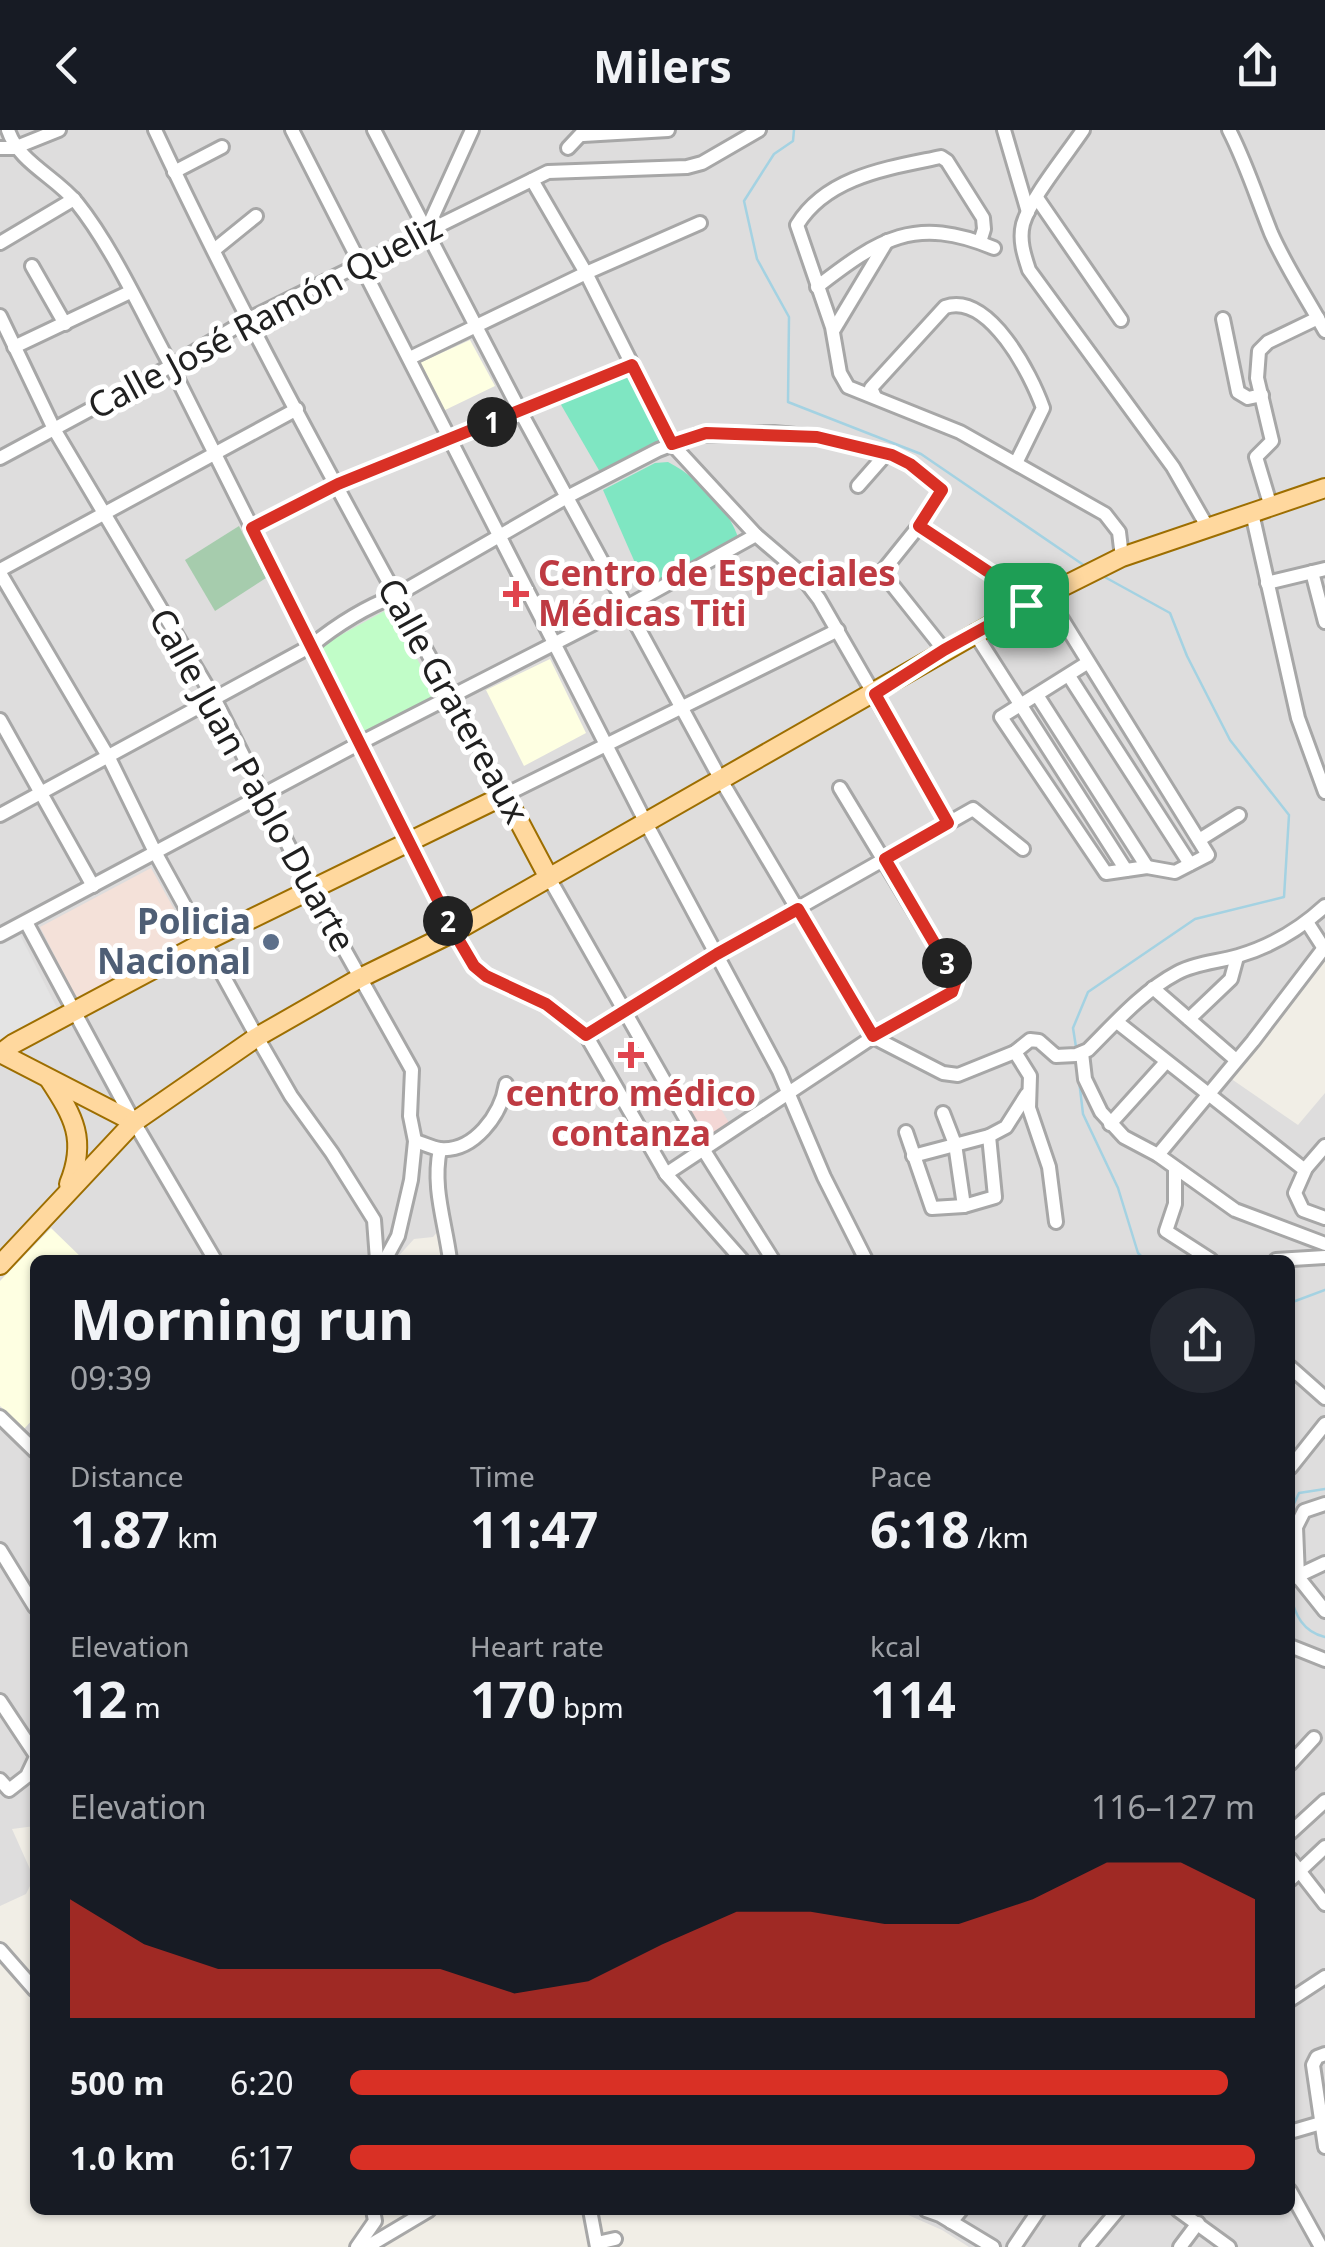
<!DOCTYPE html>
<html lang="en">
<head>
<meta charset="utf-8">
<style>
	body { margin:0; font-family:"Noto Sans",sans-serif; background:#242831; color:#f1f3f6; height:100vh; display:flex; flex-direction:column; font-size:38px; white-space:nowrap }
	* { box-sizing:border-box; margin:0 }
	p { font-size:32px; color:#9ea1a6 }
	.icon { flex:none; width:55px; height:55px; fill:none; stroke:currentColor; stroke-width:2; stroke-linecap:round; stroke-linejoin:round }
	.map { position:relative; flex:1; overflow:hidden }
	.details { position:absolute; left:30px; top:1125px; width:1265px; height:960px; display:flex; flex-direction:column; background:#171b24; border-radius:15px; box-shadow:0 2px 8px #0004 }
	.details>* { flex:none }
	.pin { position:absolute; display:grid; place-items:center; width:85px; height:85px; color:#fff; margin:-42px; border-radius:20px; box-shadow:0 5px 15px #0006 }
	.km { position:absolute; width:50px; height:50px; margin:-25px; border-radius:50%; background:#222; color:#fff; font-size:28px; line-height:50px; text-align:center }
	.round { display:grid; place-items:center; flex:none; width:105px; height:105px; border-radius:52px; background:#242831 }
	.summary { display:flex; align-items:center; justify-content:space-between; height:170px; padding:0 40px }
	h1 { font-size:55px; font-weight:700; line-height:75px }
	.figures { display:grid; grid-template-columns:repeat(3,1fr); gap:15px; height:170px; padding:10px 40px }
	.figures div { display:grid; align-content:center }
	.figures b { font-size:50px; font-weight:700 }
	.figures small { font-size:28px; font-weight:400 }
	.figures p { font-size:28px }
	.chart { height:280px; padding:20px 40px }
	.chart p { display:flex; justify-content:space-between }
	.chart svg { width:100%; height:180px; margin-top:10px; fill:#d93025; opacity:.7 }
	ul { padding:0 40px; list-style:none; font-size:32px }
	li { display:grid; grid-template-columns:160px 120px 1fr; align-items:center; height:75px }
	li i { height:25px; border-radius:12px; background:#d93025 }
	header { display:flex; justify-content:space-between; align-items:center; height:130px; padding:0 40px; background:#171b24; font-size:45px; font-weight:700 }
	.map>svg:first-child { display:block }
</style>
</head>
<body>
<header><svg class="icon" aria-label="back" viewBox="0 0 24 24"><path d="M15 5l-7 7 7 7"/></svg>Milers<svg class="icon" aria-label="share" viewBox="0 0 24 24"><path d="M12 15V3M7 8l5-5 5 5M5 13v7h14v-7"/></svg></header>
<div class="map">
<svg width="1325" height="2117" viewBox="0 0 1325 2117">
	<rect width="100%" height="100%" fill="#f1eee6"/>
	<path fill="#dedddd" d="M0 0H1325V820L1230 948 1298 995 1325 963V2117H969L942 2100 897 2080H1290V1130H495L485 1125 474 1130H443L439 1100 433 1107 414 1109 395 1130H35V1696L12 1699 34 1748 26 1764 0 1776Z"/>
	<path fill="#f3d7d5" d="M710 960 732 998 705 1013 683 975Z"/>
	<g fill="#feffe2">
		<path d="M470 210 495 256 441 282 417 234Z"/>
		<path d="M550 529 586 603 524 636 486 560Z"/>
		<path d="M51 1098 84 1130H35V1287L24 1299 0 1276V1151Z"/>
	</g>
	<path fill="#f4e1d9" d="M151 738 192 811 78 871 40 797Z"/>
	<path fill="#a6ccad" d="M239 396 266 448 215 481 185 430Z"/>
	<path fill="#c1fdc8" d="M390 478 437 566 360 605 319 517Z"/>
	<g fill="#7fe6c2">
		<path d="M626 244 660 311 600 342 560 273Z"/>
		<path d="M668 332C696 346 731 380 739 411L647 460 603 360 655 333Z"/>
	</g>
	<path fill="#e4e4e4" d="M20 805 60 884 0 914V815Z"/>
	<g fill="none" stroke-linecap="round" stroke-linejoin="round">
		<g stroke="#a4d2e2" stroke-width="2.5">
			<path d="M794 0 793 11 774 24 744 71 757 129 789 187 788 272 921 324 1085 436"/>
			<path d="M1076 917 1073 898 1088 862 1195 789 1284 767 1289 685 1230 610 1187 526 1170 483 1101 445"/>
			<path d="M1079 950 1083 984 1118 1058 1138 1123 1145 1130"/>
			<path d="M1290 1173 1325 1160"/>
			<path d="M1290 1382 1299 1363 1325 1359"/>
			<path d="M1290 1464C1295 1485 1303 1502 1325 1507"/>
		</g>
		<g stroke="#a7a7a7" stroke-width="18">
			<g id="minor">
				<path d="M8 0C19 33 55 46 77 73 113 118 143 185 171 236L454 802 474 836 485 846 546 874 586 905 666 1044 742 1130"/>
				<path d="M155 0C261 227 386 445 505 665L838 500"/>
				<path d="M292 0 646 693 779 941 824 1047 866 1130"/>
				<path d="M374 0 520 281 721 650 873 907 943 943 958 945 1015 922 1030 910 1039 911 1056 926 1076 925 1088 920C1115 893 1143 861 1177 843 1195 833 1218 832 1238 826 1272 816 1299 800 1325 776"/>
				<path d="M1004 0 1028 82"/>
				<path d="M1083 0C1067 24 1030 69 1023 94 1019 110 1024 125 1029 140L1173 337 1208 398"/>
				<path d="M1229 0C1246 33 1257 68 1271 103 1286 137 1307 168 1325 201"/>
				<path d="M583 5 668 0"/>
				<path d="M0 18H14L59 0"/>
				<path d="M568 18 585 0"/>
				<path d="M174 42 222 17"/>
				<path d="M532 50 586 143 672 314 756 405 797 440 819 469 948 693"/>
				<path d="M1037 68 1121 190"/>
				<path d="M427 99 472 0"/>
				<path d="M980 112 984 99 983 88 947 31 941 27C889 38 827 46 797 95L832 197 840 243 848 257 960 302 1105 384 1119 402 1122 427"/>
				<path d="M0 113 74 69"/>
				<path d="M214 120 256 86"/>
				<path d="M32 136 65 194"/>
				<path d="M817 157C879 109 915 85 994 118"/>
				<path d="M0 186 54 299 215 570 311 760 412 940 410 986 415 1011 411 1050 398 1106 385 1130"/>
				<path d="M1223 189 1238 262 1248 268 1262 265"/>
				<path d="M833 201 887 111"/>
				<path d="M14 217 130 162"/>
				<path d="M410 228 586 143 700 93"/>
				<path d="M875 267 871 258 945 177C989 162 1031 244 1043 278L1016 333"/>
				<path d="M0 328 171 236 249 189 548 42 687 37 702 33 759 0"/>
				<path d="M858 356 887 323"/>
				<path d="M1271 377 1256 327 1272 311 1257 248 1259 221 1268 212 1318 188"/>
				<path d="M1252 383 1298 588 1325 662"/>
				<path d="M919 396 1016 460 1026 475"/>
				<path d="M251 398 338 354 632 235"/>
				<path d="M0 440 297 279"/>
				<path d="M1312 442 1325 492"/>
				<path d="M0 443 109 628 155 722 257 907 291 966 332 1023 374 1090 377 1130"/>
				<path d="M1267 453 1325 439"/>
				<path d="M1047 465 1208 725 1175 742 1147 737 1106 743 1001 587 1087 533"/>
				<path d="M974 502 1126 740"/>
				<path d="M1069 546 1190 734"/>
				<path d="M1037 565 1147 737"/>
				<path d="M0 590 93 756"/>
				<path d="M0 685 311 516C338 494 363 478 395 466L567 367 658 320 697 305 774 303 817 307 893 325 910 334 942 359 919 396 882 442 944 520"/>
				<path d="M1199 710 1239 685"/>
				<path d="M549 748 703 1019 773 1130"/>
				<path d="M26 792 134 992 215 1130"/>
				<path d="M1307 792 1325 820"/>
				<path d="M0 805 360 613 626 477 756 405"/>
				<path d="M1153 858 1236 930"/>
				<path d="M1189 889 1231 849 1237 827"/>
				<path d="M1117 892 1301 1037 1306 1038"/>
				<path d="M586 905 717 824 973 679 1023 719"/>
				<path d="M1015 922 1030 946 1029 978 1049 1037 1056 1092"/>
				<path d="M1082 923 1085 949 1101 982 1124 1007 1158 1025 1235 1080 1325 1114"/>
				<path d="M943 983 955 1014 964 1076"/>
				<path d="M1110 994 1166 932"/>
				<path d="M906 1002 932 1078 964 1076 995 1067 989 1006"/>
				<path d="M415 1011C423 1013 432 1018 440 1019 474 1022 501 985 506 954"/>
				<path d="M1325 1016 1306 1038 1295 1063 1303 1080 1325 1088"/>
				<path d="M440 1019C432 1058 445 1091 450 1130"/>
				<path d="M1158 1025 1253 911 1324 818"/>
				<path d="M913 1026 989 1006 1006 997 1027 964"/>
				<path d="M1175 1038V1074L1166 1101 1211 1130"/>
				<path d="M666 1044 873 907 952 862 956 850 840 658"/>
				<path d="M1276 1130 1325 1127"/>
				<path d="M1290 1237 1325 1268"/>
				<path d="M0 1287 35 1321"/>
				<path d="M1290 1338 1325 1294"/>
				<path d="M1325 1374 1304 1381 1296 1397 1298 1447 1325 1481"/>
				<path d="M0 1420 35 1477"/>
				<path d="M1291 1449 1325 1433"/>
				<path d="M1290 1516 1325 1530"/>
				<path d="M0 1571 35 1624"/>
				<path d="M1290 1634 1314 1608"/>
				<path d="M0 1650 9 1660 27 1646 35 1629"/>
				<path d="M1290 1703 1325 1671"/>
				<path d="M1290 1729 1325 1774"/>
				<path d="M1290 1750 1325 1717"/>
				<path d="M0 1820 35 1860"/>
				<path d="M1290 1870 1325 1847"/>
				<path d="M1325 1924 1317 1927 1313 1935 1325 2017"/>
				<path d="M1290 2002 1321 1993"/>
				<path d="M1290 2061 1321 2117"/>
				<path d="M590 2080 597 2117"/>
				<path d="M926 2080 940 2085 993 2117"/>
				<path d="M1178 2080 1229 2117"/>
				<path d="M951 2092 961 2080"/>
				<path d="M597 2113 615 2109"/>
				<path d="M357 2117 375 2091 373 2080"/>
				<path d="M367 2117 429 2080"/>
				<path d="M1014 2117 1039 2080"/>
				<path d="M1087 2117 1118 2080"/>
				<path d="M1180 2117 1198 2093"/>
			</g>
		</g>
		<g stroke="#9d6e00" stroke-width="22">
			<g id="major">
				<path d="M0 923 134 992"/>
				<path d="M1 923 13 914 206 811 505 665 549 748"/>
				<path d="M49 949C74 987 87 1010 69 1054"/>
				<path d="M0 1135 134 992 257 907 360 848 454 802 1026 475 1122 427 1325 358"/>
			</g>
		</g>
		<use href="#minor" stroke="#fff" stroke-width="12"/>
		<use href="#major" stroke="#ffd89e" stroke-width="18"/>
	</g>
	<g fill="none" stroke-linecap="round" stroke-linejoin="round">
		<g stroke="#fff" stroke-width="20">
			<path id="route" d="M632 235 672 314 706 303 817 307 892 325 910 334 942 360 919 396 1016 460 1026 475 944 520 875 564 948 693 885 729 956 850 952 862 873 906 798 779 717 824 586 905 546 874 486 846 474 836 454 802 252 398 338 354Z"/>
		</g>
		<use href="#route" stroke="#d93025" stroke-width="12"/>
	</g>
	<g fill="#e0444e" stroke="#fff" stroke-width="4">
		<path d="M511 449h10v10h10v10h-10v10h-10v-10h-10v-10h10z"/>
		<path d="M626 910h10v10h10v10h-10v10h-10v-10h-10v-10h10z"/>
	</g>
	<circle fill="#5c6f8a" stroke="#fff" stroke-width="4" cx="271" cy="812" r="10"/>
	<g text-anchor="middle" stroke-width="10" stroke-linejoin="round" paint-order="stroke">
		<g font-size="35" fill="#202020" stroke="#fff">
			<text transform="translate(265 187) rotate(-28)" y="12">Calle José Ramón Queliz</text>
			<text transform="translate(453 571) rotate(61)" y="12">Calle Gratereaux</text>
			<text transform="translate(252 650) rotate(61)" y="12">Calle Juan Pablo Duarte</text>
		</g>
		<g font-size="35" font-weight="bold" fill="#be3a42" stroke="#fff" text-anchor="start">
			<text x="538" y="456">Centro de Especiales<tspan x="538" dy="40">Médicas Titi</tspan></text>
			<text x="631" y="976" text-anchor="middle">centro médico<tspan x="631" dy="40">contanza</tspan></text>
		</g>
		<g font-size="35" font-weight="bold" fill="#4e5e75" stroke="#fff" text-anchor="end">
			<text x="251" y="804">Policia<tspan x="251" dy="40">Nacional</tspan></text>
		</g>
	</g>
</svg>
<div class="pin" style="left:1026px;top:475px;background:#1e9e55"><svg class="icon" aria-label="arrive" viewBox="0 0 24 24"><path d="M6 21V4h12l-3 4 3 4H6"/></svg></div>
<b class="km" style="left:492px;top:292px">1</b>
<b class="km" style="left:448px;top:791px">2</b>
<b class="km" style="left:947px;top:833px">3</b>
<section class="details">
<div class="summary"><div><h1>Morning run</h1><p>09:39</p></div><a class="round"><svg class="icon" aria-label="share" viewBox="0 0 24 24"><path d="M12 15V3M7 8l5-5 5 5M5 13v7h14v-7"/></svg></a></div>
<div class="figures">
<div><p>Distance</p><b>1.87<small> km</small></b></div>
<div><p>Time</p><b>11:47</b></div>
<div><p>Pace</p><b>6:18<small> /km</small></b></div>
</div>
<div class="figures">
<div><p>Elevation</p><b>12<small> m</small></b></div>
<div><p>Heart rate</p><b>170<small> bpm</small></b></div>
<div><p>kcal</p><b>114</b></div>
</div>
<div class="chart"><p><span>Elevation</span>116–127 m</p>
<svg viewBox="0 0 160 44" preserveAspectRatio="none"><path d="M0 44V15L10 26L20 32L30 32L40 32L50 32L60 38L70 35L80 26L90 18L100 18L110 21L120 21L130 15L140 6L150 6L160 15V44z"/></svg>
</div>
<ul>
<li><b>500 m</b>6:20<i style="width:97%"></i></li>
<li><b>1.0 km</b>6:17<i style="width:100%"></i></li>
</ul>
</section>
</div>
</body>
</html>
